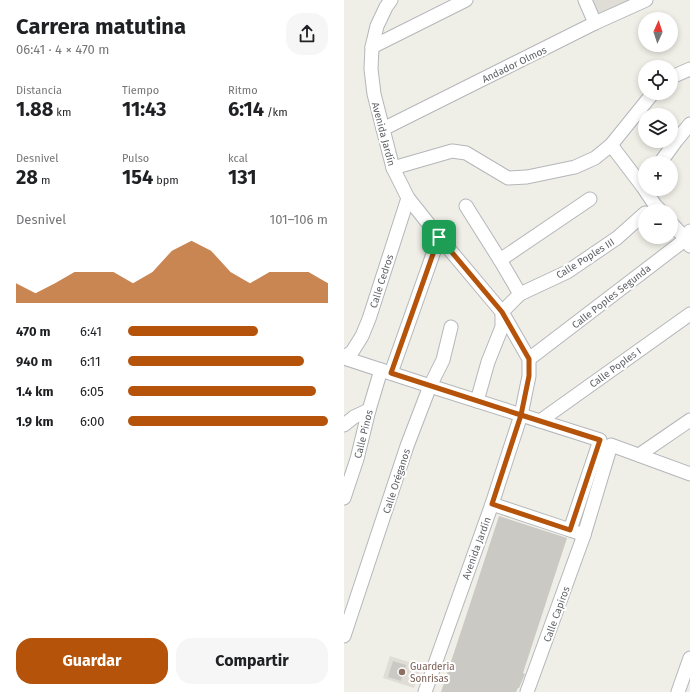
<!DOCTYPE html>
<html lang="es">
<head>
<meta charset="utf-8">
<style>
	body { margin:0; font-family:"Fira Sans",sans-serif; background:#f6f6f6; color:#202124; height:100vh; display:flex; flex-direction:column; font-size:15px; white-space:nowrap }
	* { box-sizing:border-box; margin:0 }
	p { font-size:13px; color:#757577 }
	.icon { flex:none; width:22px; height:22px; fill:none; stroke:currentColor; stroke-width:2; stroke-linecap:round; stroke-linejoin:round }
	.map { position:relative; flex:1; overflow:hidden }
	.sheet { display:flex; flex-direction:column; background:#fff; width:344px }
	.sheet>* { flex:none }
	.needle { width:26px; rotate:3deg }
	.fabs { position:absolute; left:294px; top:12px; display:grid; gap:8px }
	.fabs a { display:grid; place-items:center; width:40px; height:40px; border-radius:50%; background:#fff; box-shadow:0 2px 6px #0003; font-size:20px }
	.pin { position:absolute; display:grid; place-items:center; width:34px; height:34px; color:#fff; margin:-17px; border-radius:8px; box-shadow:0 2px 6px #0006 }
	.round { display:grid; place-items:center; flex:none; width:42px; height:42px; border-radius:16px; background:#f6f6f6 }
	.summary { display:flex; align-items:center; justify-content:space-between; height:68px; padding:0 16px }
	h1 { font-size:22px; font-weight:700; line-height:30px }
	.figures { display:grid; grid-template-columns:repeat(3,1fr); gap:6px; height:68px; padding:4px 16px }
	.figures div { display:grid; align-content:center }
	.figures b { font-size:20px; font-weight:700 }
	.figures small { font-size:11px; font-weight:400 }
	.figures p { font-size:11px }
	.chart { height:112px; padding:8px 16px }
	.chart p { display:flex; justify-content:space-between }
	.chart svg { width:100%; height:72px; margin-top:4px; fill:#b45309; opacity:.7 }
	.button { display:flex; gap:8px; margin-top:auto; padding:8px 16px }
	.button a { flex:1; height:46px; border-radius:16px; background:#b45309; color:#fff; font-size:16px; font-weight:700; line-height:46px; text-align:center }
	.button a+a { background:#f6f6f6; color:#202124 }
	ul { padding:0 16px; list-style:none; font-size:13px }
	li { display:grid; grid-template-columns:64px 48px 1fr; align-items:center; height:30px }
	li i { height:10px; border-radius:5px; background:#b45309 }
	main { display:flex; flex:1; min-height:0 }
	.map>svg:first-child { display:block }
</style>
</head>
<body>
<main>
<section class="sheet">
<div class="summary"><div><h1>Carrera matutina</h1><p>06:41 · 4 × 470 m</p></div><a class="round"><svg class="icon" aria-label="share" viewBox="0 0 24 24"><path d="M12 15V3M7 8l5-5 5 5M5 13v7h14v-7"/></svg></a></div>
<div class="figures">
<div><p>Distancia</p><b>1.88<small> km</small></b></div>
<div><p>Tiempo</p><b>11:43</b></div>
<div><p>Ritmo</p><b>6:14<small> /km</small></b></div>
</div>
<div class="figures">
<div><p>Desnivel</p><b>28<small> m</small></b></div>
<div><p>Pulso</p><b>154<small> bpm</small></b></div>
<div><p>kcal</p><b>131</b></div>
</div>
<div class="chart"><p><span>Desnivel</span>101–106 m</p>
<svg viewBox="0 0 160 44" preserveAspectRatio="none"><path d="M0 44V32L10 38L20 32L30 25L40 25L50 25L60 32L70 25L80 12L90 6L100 12L110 25L120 32L130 25L140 25L150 25L160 32V44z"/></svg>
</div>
<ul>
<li><b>470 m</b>6:41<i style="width:65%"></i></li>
<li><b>940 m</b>6:11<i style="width:88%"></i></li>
<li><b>1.4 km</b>6:05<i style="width:94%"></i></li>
<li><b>1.9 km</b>6:00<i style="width:100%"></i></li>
</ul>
<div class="button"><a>Guardar</a><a>Compartir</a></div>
</section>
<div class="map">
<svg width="346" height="692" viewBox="0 0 346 692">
	<rect width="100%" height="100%" fill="#efeee7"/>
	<g fill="#dfddd6">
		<path d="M247 0H295L256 18Z"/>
		<path d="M46 656 77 666 70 688 39 678Z"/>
	</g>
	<g fill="#cbc9c4">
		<path d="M155 516 223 538 179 673 181 674 175 688H174L172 692H97Z"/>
		<path d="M49 661 62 665 57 681 44 677Z"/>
	</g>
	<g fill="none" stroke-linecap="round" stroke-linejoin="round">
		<g stroke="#b4b7ba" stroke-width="15">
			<g id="street">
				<path d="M47 0 42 7 33 26 28 47 27 69 30 94 49 168 64 198 95 237 158 312 185 359V376L177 415 148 504 81 692"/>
				<path d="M241 0 251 23"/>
				<path d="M28 47 122 0"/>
				<path d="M327 78 330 76 346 69"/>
				<path d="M39 129 251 23 302 0"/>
				<path d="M267 145 299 187 311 205 317 211"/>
				<path d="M316 163 332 141 346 124"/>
				<path d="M49 168 108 151 122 153 164 178 183 177 231 167 251 158 267 145 309 93"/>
				<path d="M122 206 156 260 176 294"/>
				<path d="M327 223 342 239 346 246"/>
				<path d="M156 260 246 199"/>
				<path d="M0 357 8 352 18 336 25 319 64 198"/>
				<path d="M0 358 37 370 86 386 256 440 226 530 240 535"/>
				<path d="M185 359 342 239 346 231"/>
				<path d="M47 373 95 237"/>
				<path d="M133 401 144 362 158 327V312L176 294 223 272 273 238 301 213"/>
				<path d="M196 421 346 314"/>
				<path d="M0 425 10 417 25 410"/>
				<path d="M295 455 346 420"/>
				<path d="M0 498 13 459 25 410 37 370"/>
				<path d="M148 504 226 530"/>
				<path d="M0 636 63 446 86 386 99 360 107 327"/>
				<path d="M183 692 240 535 267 445 346 474"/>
				<path d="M334 692 346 658"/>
			</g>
		</g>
		<use href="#street" stroke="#fff" stroke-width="13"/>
	</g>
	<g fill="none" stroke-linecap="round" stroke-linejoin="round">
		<g stroke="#fff" stroke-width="8">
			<path id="route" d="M95 237 47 373 177 415 148 504 226 530 256 440 177 415 185 376V359L158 312 95 237"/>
		</g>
		<use href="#route" stroke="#b45309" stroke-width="5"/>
	</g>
	<circle fill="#8d6e63" stroke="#fff" stroke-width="1.5" cx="58" cy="672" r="4"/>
	<g text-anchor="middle" stroke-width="4" stroke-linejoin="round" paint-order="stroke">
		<g font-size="10" fill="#5f6266" stroke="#fff">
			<text transform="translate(170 64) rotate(-26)" y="4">Andador Olmos</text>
			<text transform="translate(40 134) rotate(75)" y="4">Avenida Jardín</text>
			<text transform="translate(241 258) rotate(-32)" y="4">Calle Poples III</text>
			<text transform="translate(37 281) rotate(-72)" y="4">Calle Cedros</text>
			<text transform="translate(267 296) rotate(-38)" y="4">Calle Poples Segunda</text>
			<text transform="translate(271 367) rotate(-36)" y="4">Calle Poples I</text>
			<text transform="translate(19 434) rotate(-76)" y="4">Calle Pinos</text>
			<text transform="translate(52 481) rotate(-72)" y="4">Calle Oréganos</text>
			<text transform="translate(132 548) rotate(-70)" y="4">Avenida Jardín</text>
			<text transform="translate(212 614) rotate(-70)" y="4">Calle Capiros</text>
		</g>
		<g font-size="10" fill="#785e54" stroke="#fff" text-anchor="start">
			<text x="66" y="670">Guarderia<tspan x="66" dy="12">Sonrisas</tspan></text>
		</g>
	</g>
</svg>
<div class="fabs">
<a><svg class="needle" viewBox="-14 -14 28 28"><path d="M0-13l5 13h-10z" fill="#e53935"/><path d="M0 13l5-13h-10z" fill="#757577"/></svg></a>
<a><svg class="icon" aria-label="locate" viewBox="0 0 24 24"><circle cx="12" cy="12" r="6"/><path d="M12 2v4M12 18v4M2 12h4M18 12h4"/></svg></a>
<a><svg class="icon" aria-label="layers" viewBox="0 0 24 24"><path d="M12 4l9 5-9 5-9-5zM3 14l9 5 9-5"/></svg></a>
<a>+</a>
<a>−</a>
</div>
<div class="pin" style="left:95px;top:237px;background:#1e9e55"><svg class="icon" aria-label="arrive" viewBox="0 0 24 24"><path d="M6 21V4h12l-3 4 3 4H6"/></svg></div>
</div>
</main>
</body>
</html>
